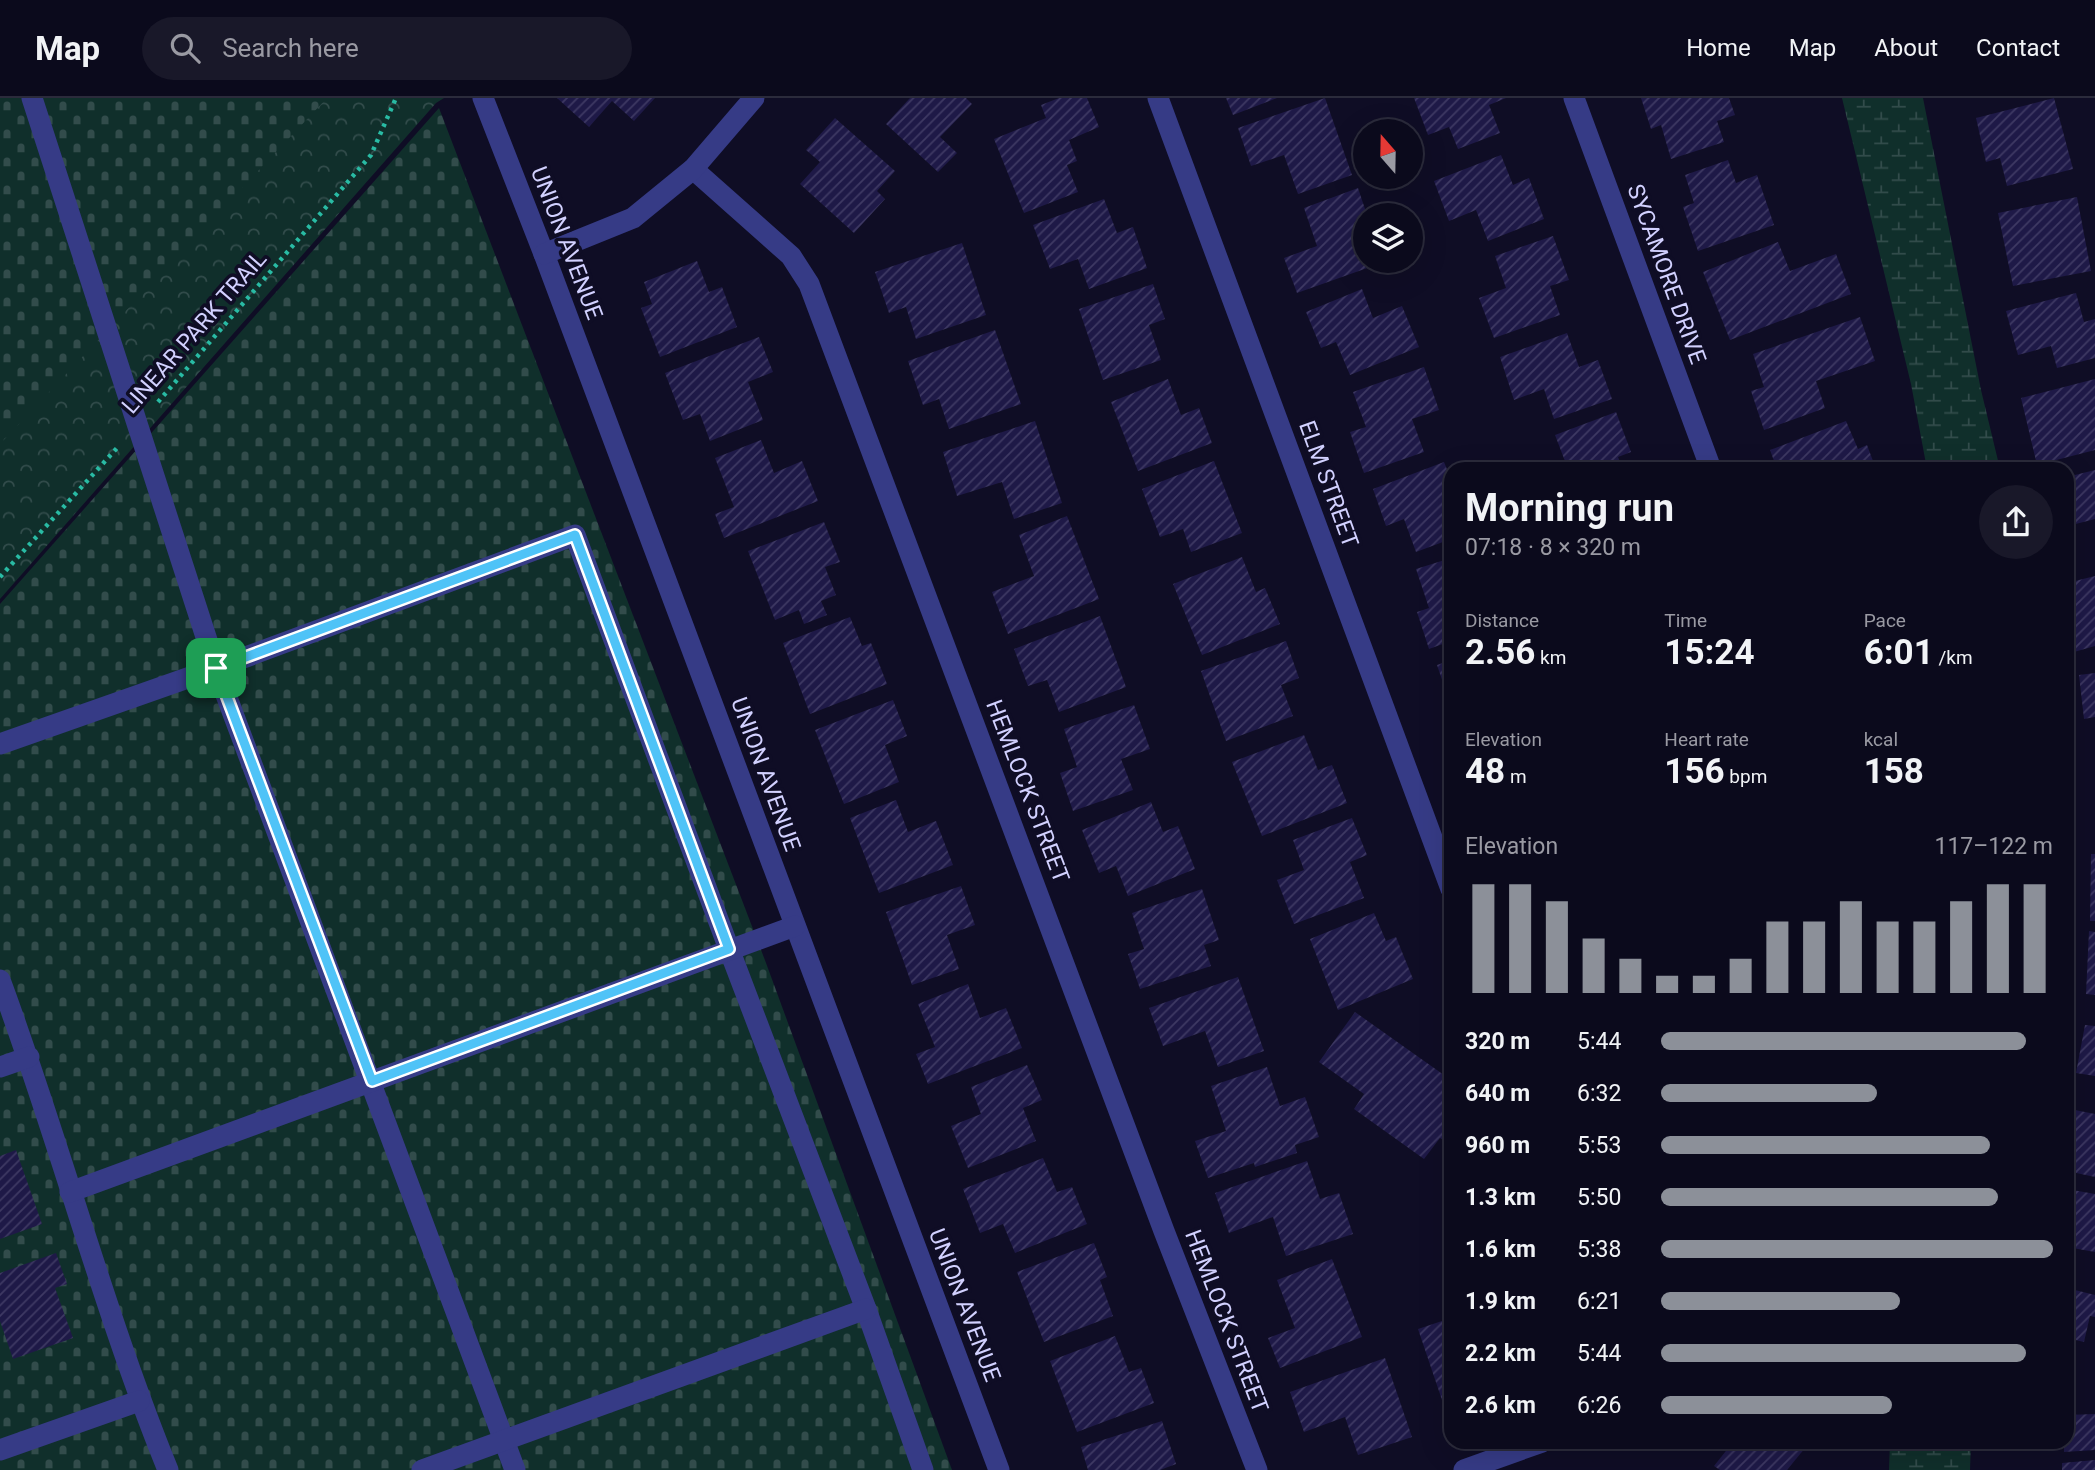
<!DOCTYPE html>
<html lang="en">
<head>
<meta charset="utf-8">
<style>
	body { margin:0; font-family:Roboto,sans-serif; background:#191829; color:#f1f3f6; height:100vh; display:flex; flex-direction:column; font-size:26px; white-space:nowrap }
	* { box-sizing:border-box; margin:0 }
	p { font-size:23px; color:#9a9aa3 }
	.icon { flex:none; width:38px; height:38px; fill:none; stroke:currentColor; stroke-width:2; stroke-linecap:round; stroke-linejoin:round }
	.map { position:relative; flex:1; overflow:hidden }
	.side { position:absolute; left:1444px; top:364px; width:630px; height:987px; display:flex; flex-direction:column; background:#0b0a1c; border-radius:21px; box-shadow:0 7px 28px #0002,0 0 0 2px #2b2b3b }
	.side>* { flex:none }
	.needle { width:46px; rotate:340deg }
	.controls { position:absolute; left:1353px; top:21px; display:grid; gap:14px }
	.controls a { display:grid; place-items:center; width:70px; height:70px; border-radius:50%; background:#0b0a1c; box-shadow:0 7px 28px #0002,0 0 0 2px #2b2b3b; font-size:35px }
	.pin { position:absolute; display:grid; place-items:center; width:60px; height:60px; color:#fff; margin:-30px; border-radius:14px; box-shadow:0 4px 10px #0006 }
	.round { display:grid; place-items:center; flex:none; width:74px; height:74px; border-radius:37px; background:#191829 }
	.head { display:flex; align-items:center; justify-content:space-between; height:119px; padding:0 21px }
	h1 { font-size:38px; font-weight:700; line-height:52px }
	.stats { display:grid; grid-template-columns:repeat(3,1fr); gap:10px; height:119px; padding:7px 21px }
	.stats div { display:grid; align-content:center }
	.stats b { font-size:35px; font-weight:700 }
	.stats small { font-size:19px; font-weight:400 }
	.stats p { font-size:19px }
	.chart { height:196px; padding:14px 21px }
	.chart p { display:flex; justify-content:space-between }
	.chart svg { width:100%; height:126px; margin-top:7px; stroke:#8c9099; stroke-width:6 }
	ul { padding:0 21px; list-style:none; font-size:23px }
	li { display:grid; grid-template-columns:112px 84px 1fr; align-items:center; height:52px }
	li i { height:18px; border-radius:9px; background:#8c9099 }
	header { display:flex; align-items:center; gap:42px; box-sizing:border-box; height:98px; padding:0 35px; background:#0b0a1c; border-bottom:2px solid #2b2b3b }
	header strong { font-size:33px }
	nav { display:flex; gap:38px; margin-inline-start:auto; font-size:24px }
	.search { width:490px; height:63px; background:#191829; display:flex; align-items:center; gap:18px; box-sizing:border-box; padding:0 24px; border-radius:38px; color:#9a9aa3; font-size:26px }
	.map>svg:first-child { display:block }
</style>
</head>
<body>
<header>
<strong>Map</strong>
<div class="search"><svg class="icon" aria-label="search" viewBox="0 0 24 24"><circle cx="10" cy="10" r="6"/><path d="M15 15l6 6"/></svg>Search here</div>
<nav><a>Home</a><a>Map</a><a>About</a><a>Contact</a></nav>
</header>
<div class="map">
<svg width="2095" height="1372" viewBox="0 0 2095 1372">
	<defs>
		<pattern id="wetland-marsh" width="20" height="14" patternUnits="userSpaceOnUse" patternTransform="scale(1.75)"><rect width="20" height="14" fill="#102f2b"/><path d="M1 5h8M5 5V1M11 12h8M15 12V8" fill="none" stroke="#324c4b"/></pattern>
		<pattern id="cemetery-stones" width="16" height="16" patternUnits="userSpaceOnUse" patternTransform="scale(1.75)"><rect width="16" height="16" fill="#102f2b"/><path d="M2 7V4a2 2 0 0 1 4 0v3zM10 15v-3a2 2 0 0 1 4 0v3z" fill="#324c4b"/></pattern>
		<pattern id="park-crowns" width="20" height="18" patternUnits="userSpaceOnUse" patternTransform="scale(1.75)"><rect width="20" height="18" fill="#102f2b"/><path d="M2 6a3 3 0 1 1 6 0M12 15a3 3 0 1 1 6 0" fill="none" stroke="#324c4b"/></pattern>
		<pattern id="building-hatch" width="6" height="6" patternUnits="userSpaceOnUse" patternTransform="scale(1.75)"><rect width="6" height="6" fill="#1e1947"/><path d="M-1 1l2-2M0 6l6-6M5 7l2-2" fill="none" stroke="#3e3963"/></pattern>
	</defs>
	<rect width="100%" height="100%" fill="#0f0d25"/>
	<g fill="url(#wetland-marsh)">
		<path d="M1842 0H1923L1981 292 2000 371H1927L1911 286Z"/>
		<path d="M1890 1344H1971L1970 1372H1889Z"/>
	</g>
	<g fill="url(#cemetery-stones)">
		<path d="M0 0H330L0 365Z"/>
		<path d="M439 10 766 865 952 1372H0V506Z"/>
	</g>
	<path fill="url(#park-crowns)" d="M327 0H444L436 5 0 501V346Z"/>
	<g fill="url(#building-hatch)">
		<path d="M557 0H655L634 23 612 3 589 29Z"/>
		<path d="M910 0H966L972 6 940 39 957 55 938 74 886 26Z"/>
		<path d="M1059 0H1087L1099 29 1069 42 1077 63 1067 67 1078 94 1024 115 994 41 1046 20 1041 7Z"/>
		<path d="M1226 0H1277L1233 17Z"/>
		<path d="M1325 0 1352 77 1298 96 1284 57 1251 68 1238 30Z"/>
		<path d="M1414 0H1506L1489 7 1500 35 1458 51 1449 29 1428 37Z"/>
		<path d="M1641 0H1729L1735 17 1717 23 1724 44 1671 61 1661 27 1651 31Z"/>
		<path d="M2054 0 2073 71 2007 88 2000 60 1986 64 1976 20Z"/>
		<path d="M835 20 895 73 877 93 885 101 854 135 800 86 820 64 806 52Z"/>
		<path d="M1501 57 1513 87 1529 80 1544 121 1488 143 1476 112 1449 123 1434 83Z"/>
		<path d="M1728 62 1736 85 1757 77 1774 127 1698 153 1683 109 1694 105 1685 77Z"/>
		<path d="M1358 90 1367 117H1365V163H1387L1297 195 1284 160 1317 148 1304 110Z"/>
		<path d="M2077 99 2091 173 2013 188 1998 115Z"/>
		<path d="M1104 101 1117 135 1133 129 1147 170 1089 191 1078 161 1050 171 1033 127Z"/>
		<path d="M1553 138 1569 182 1550 188 1560 217 1494 240 1479 200 1506 190 1495 158Z"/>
		<path d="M1778 144 1790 173 1836 156 1851 196 1730 242 1703 174Z"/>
		<path d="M962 145 986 217 916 241 906 209 889 215 875 174Z"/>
		<path d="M697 163 709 194 722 189 737 229 660 259 641 210 652 206 644 184Z"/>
		<path d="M1153 186 1165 221 1149 227 1161 262 1103 282 1079 211Z"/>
		<path d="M1362 191 1373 220 1402 208 1419 249 1350 277 1336 244 1321 250 1306 214Z"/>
		<path d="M2076 195 2084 224 2095 221V260L2057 270 2051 248 2018 257 2006 213Z"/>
		<path d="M1860 219 1875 263 1816 283 1825 310 1764 332 1751 293 1764 289 1753 256Z"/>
		<path d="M995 232 1021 306 949 331 939 301 923 307 908 263Z"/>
		<path d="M1567 235 1579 269 1598 262 1612 301 1554 321 1544 291 1514 302 1500 259Z"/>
		<path d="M759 239 773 274 748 284 763 322 710 343 700 316 683 322 665 275Z"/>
		<path d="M1424 269 1439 312 1412 321 1424 354 1364 375 1350 334 1366 329 1353 294Z"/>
		<path d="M1168 281 1181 317 1199 310 1212 345 1138 373 1111 304Z"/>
		<path d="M2095 281V352L2037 367 2021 300Z"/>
		<path d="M1616 314 1631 354 1618 359 1623 371H1568L1555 337Z"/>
		<path d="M1035 323 1062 405 1014 421 1002 384 957 398 943 354Z"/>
		<path d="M1846 323 1858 351 1867 347 1876 371H1777L1770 352Z"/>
		<path d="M761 342 774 375 802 363 818 403 724 440 715 416 734 409 715 360Z"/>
		<path d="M1214 363 1242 435 1191 454 1183 431 1160 439 1142 391Z"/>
		<path d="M1444 364 1451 381V441L1416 454 1404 421 1386 428 1373 391Z"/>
		<path d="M2095 372V421L2068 428 2067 379Z"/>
		<path d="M1067 418 1099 501 1008 536 992 494 1034 478 1019 437Z"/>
		<path d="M824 424 840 464 825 469 836 497 821 503 827 517 804 526 799 512 775 522 748 453Z"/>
		<path d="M1242 459 1256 494 1265 490 1280 526 1202 557 1173 486Z"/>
		<path d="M1451 460V543L1429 551 1417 514 1429 510 1416 471Z"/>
		<path d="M2095 478V548L2067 556V485Z"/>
		<path d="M1100 518 1126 589 1059 614 1047 582 1028 588 1014 551Z"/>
		<path d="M850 519 862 548 871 545 887 586 810 616 783 545Z"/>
		<path d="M1286 543 1299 580 1281 587 1293 618 1226 643 1201 573Z"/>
		<path d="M1451 562V605H1450L1437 567Z"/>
		<path d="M2095 575V619L2084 621 2079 577Z"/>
		<path d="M893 602 907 638 885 647 899 684 844 706 815 632Z"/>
		<path d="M1134 607 1150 651 1121 661 1133 692 1073 713 1060 675 1077 669 1064 631Z"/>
		<path d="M1304 637 1318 672 1332 667 1347 705 1262 738 1232 664Z"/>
		<path d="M896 702 908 734 936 723 953 767 879 795 850 720Z"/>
		<path d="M1151 704 1163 734 1178 728 1195 771 1128 798 1116 768 1099 775 1082 732Z"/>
		<path d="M1352 720 1367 757 1350 764 1364 800 1294 826 1277 782 1304 772 1293 742Z"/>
		<path d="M2091 756H2095V823H2090Z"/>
		<path d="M961 788 975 827 947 837 959 871 912 887 886 814Z"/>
		<path d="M1202 791 1219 842 1204 847 1211 868 1140 891 1128 856 1144 851 1132 815Z"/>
		<path d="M1374 815 1386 843 1396 839 1413 881 1338 912 1310 841Z"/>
		<path d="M2089 833 2095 834V897L2086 896Z"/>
		<path d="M1238 879 1264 953 1218 969 1205 933 1163 948 1149 910Z"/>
		<path d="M968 886 980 920 1006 910 1022 950 928 986 916 956 935 949 918 906Z"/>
		<path d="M1355 914 1451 982V1047L1440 1040 1424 1061 1354 1011 1364 996 1319 964Z"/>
		<path d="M2085 927 2095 928V978L2076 975Z"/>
		<path d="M1027 967 1042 1002 1023 1010 1036 1043 968 1070 951 1028 981 1016 971 989Z"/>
		<path d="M1267 969 1280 1008 1305 999 1319 1039 1295 1047 1297 1055 1255 1069 1254 1065 1208 1080 1195 1043 1226 1033 1211 988Z"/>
		<path d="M2070 1011 2095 1016V1079L2067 1073V1026Z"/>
		<path d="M16 1052 42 1126 0 1141V1058Z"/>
		<path d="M1043 1060 1057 1094 1072 1089 1087 1126 1015 1155 1003 1126 980 1135 963 1091Z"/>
		<path d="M1307 1063 1320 1101 1339 1095 1353 1136 1286 1158 1273 1119 1229 1135 1215 1095Z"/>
		<path d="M2067 1091 2095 1096V1154L2067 1149Z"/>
		<path d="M1094 1145 1107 1179 1100 1182 1113 1218 1044 1244 1017 1174Z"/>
		<path d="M56 1155 67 1186 55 1190 73 1240 13 1261 0 1223V1175Z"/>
		<path d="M1332 1161 1362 1239 1280 1270 1268 1240 1295 1230 1277 1182Z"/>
		<path d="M2067 1190 2095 1197V1219L2090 1218 2084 1244 2067 1240Z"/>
		<path d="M1451 1220V1309L1445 1311 1418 1231Z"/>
		<path d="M1115 1238 1129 1274 1141 1270 1154 1305 1077 1334 1050 1263Z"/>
		<path d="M1385 1260 1412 1339 1358 1357 1345 1319 1304 1334 1290 1294Z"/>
		<path d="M2095 1316V1352L2064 1354V1344H2067V1317Z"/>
		<path d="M1162 1323 1176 1366 1160 1372H1088L1081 1349Z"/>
		<path d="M1733 1344H1810L1787 1372H1720L1714 1368Z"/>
		<path d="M2002 1344H2033V1352L2003 1353Z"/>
		<path d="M2095 1362V1372H2062V1365Z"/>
	</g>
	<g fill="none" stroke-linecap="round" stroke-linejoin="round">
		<g stroke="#29bba4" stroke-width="4.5" stroke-dasharray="3.5 5" stroke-linecap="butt">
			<path d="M158 304 371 57 396 0"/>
			<path d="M0 479 117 350"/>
		</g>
		<g stroke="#363b86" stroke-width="21">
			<path d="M32 0 216 570 515 1372"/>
			<path d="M483 0 544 156 999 1372"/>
			<path d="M1158 0 1451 791"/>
			<path d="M1574 0 1711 371"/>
			<path d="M693 71 791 158 809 186 1164 1133 1257 1372"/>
			<path d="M544 156 633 120 693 71 754 0"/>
			<path d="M0 646 216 570 575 437 729 851 866 1211 923 1372"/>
			<path d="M0 882C60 1044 103 1212 168 1372"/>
			<path d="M0 969 29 959"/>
			<path d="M70 1094 795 828"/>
			<path d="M0 1352 139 1303"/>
			<path d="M422 1372 866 1211"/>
			<path d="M1464 1372 1542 1344"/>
		</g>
	</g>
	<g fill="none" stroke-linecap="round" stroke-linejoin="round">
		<g stroke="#fff" stroke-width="14">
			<path id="route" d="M575 437 729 851 372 983 216 570Z"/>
		</g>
		<use href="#route" stroke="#4fc3f7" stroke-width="9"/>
	</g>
	<g text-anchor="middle" stroke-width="7" stroke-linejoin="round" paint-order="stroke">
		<g font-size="23" fill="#d2d1ff" stroke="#0f0d25">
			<text transform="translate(567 145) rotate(69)" y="8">UNION AVENUE</text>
			<text transform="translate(1667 176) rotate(70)" y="8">SYCAMORE DRIVE</text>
			<text transform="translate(194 234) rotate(-49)" y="8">LINEAR PARK TRAIL</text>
			<text transform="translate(1329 386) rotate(70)" y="8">ELM STREET</text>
			<text transform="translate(766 676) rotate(70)" y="8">UNION AVENUE</text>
			<text transform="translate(1028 693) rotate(69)" y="8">HEMLOCK STREET</text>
			<text transform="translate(965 1207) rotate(69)" y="8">UNION AVENUE</text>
			<text transform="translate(1227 1223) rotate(69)" y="8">HEMLOCK STREET</text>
		</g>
	</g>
</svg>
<div class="controls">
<a><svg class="needle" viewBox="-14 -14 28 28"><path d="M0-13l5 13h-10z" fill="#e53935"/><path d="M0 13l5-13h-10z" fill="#9a9aa3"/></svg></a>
<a><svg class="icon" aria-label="layers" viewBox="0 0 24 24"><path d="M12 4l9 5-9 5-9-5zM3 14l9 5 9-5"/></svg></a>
</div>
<div class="pin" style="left:216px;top:570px;background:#1e9e55"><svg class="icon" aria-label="arrive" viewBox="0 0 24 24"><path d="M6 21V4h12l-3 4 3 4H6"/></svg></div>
<section class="side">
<div class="head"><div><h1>Morning run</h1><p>07:18 · 8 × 320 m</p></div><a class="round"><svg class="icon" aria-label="share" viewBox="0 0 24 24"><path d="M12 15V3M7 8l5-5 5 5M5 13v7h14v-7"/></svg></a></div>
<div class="stats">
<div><p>Distance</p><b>2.56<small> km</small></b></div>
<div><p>Time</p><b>15:24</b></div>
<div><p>Pace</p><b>6:01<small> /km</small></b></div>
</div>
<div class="stats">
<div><p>Elevation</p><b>48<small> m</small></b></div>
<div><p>Heart rate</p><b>156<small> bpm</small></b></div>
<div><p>kcal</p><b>158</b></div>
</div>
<div class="chart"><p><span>Elevation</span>117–122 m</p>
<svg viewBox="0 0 160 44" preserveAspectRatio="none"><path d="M5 44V6M15 44V6M25 44V12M35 44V25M45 44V32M55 44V38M65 44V38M75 44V32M85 44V19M95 44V19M105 44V12M115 44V19M125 44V19M135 44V12M145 44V6M155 44V6"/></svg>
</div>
<ul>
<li><b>320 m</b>5:44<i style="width:93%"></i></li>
<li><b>640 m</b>6:32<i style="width:55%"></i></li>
<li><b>960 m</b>5:53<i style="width:84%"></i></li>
<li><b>1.3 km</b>5:50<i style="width:86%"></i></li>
<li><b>1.6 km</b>5:38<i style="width:100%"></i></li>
<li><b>1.9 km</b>6:21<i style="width:61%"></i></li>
<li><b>2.2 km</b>5:44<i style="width:93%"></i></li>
<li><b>2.6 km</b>6:26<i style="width:59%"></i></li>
</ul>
</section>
</div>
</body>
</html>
